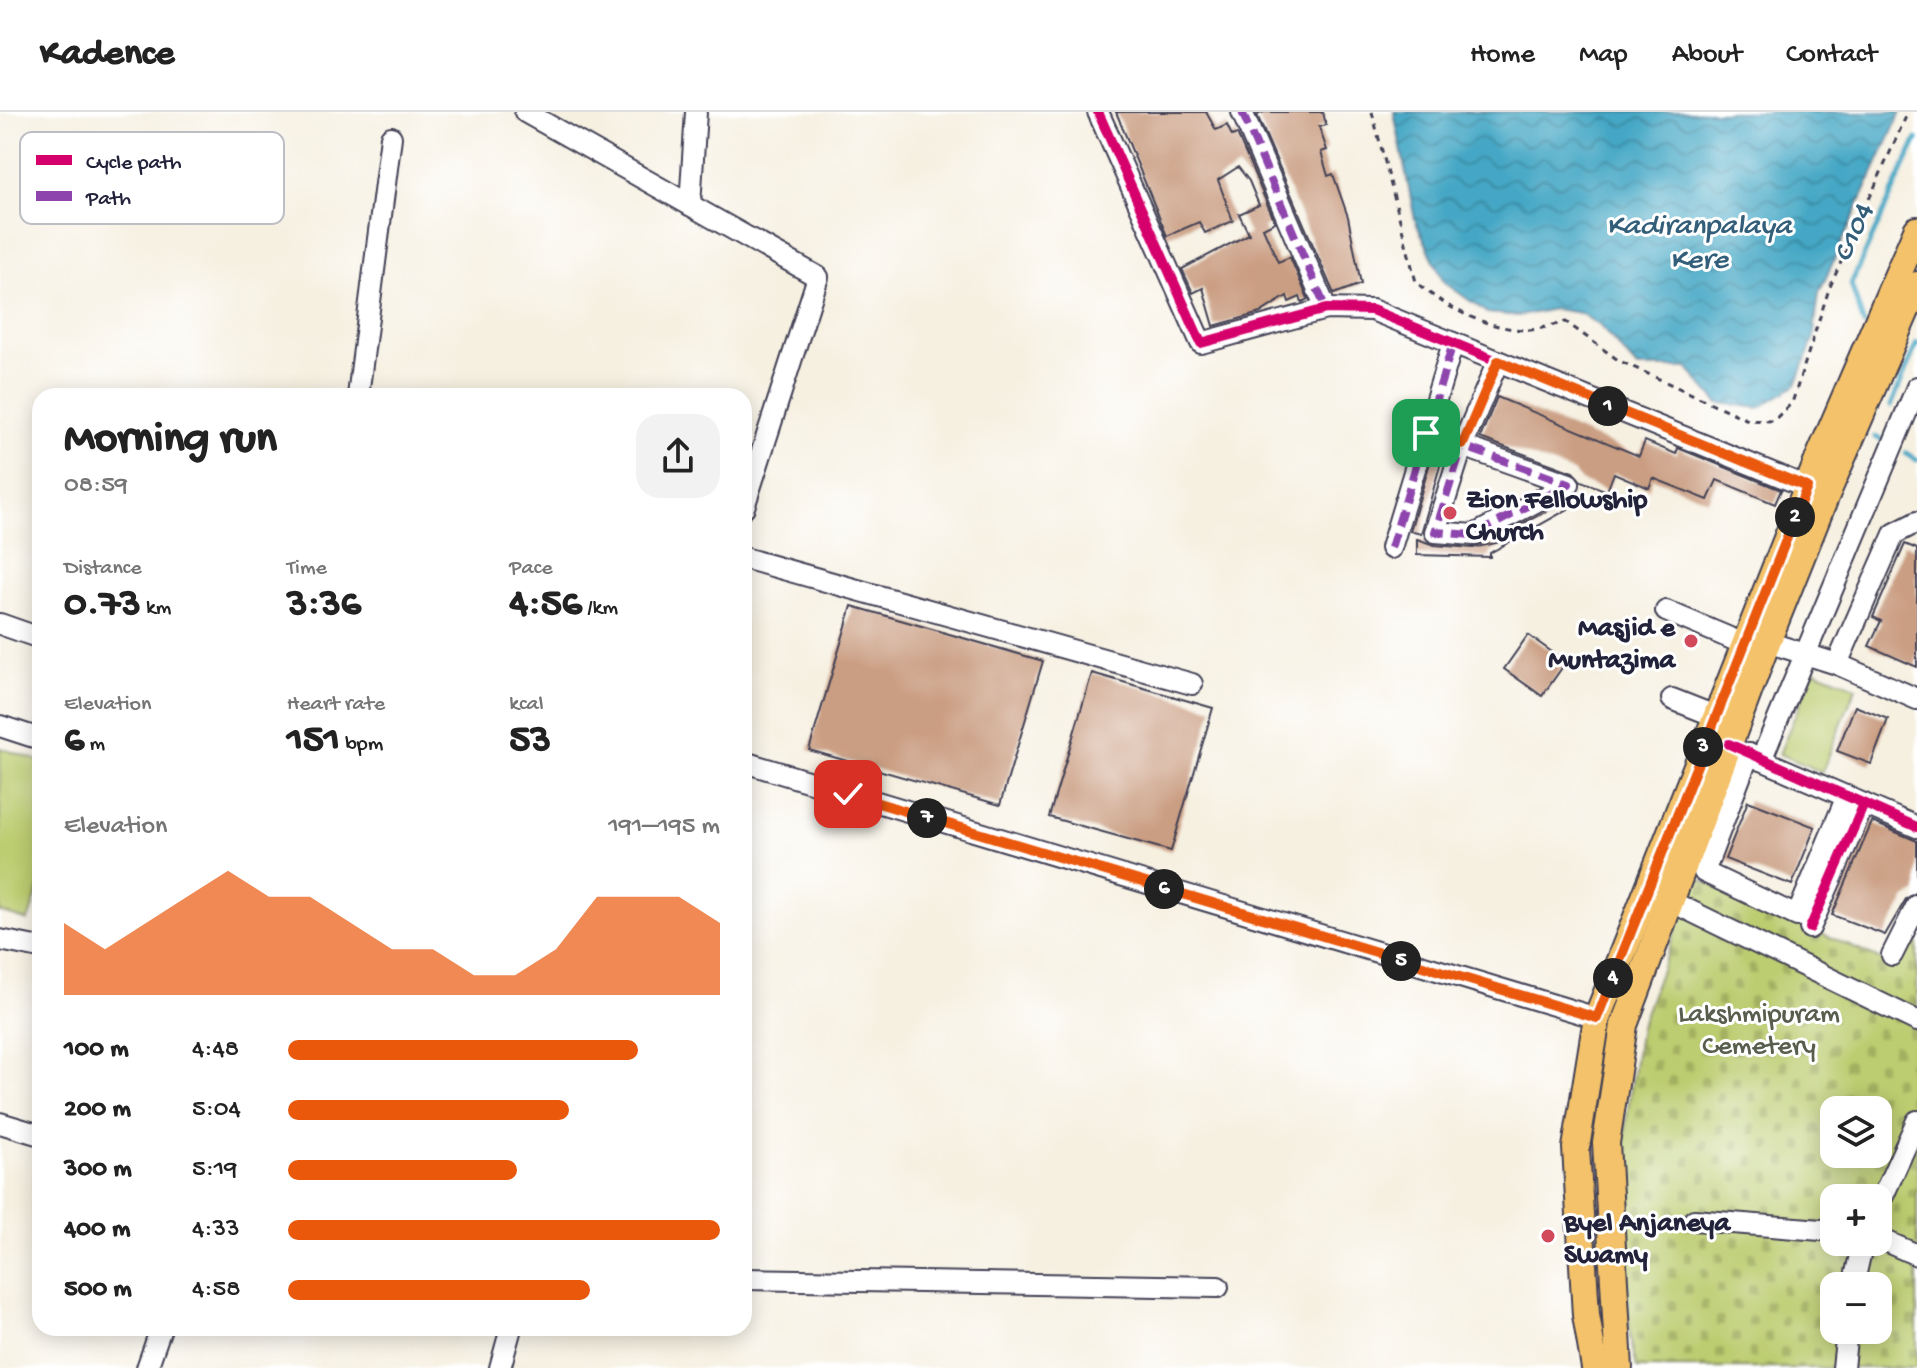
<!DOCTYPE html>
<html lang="en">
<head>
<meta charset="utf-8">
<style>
	body { margin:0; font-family:"Gochi Hand",sans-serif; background:#f2f2f2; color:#222; height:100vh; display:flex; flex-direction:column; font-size:30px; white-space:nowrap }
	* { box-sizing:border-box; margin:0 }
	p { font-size:26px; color:#767676 }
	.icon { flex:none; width:44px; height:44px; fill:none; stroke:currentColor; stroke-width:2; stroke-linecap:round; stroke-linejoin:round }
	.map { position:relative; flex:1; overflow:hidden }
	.drawer { position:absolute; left:32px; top:276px; width:720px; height:948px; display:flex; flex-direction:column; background:#fff; border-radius:24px; box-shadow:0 4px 20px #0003 }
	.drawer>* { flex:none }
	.controls { position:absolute; left:1820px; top:984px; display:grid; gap:16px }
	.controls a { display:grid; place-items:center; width:72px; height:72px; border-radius:16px; background:#fff; box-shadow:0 4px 20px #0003; font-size:40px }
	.pin { position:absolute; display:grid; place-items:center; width:68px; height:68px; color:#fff; margin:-34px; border-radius:16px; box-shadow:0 4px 12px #0006 }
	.km { position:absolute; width:40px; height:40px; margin:-20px; border-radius:50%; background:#222; color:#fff; font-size:22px; line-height:40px; text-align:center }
	.round { display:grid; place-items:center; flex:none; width:84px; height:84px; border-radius:24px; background:#f2f2f2 }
	.head { display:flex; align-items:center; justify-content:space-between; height:136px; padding:0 32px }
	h1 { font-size:44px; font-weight:700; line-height:60px }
	.metrics { display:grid; grid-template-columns:repeat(3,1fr); gap:12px; height:136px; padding:8px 32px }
	.metrics div { display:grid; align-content:center }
	.metrics b { font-size:40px; font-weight:700 }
	.metrics small { font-size:22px; font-weight:400 }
	.metrics p { font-size:22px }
	.chart { height:224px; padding:16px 32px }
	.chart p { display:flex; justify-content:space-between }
	.chart svg { width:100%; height:144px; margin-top:8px; fill:#ea580c; opacity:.7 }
	ul { padding:0 32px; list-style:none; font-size:26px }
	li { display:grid; grid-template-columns:128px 96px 1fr; align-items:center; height:60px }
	li i { height:20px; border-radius:10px; background:#ea580c }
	header { display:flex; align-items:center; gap:48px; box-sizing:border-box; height:112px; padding:0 40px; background:#fff; border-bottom:2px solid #e0e0e0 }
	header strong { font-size:38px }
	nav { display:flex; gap:44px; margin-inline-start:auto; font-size:28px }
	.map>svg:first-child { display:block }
</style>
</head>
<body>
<header>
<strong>Kadence</strong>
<nav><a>Home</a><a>Map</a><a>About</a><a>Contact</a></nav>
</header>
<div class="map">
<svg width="1917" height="1256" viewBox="0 0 1917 1256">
	<defs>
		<pattern id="cemetery-stones" width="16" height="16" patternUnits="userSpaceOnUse" patternTransform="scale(2)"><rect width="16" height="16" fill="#bccc6f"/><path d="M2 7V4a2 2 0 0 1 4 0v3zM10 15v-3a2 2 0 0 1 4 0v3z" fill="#a1af61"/></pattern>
		<pattern id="water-waves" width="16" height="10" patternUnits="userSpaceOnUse" patternTransform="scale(2)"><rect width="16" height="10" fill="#45a7c5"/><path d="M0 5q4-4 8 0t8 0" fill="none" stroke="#3988a1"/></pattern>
	</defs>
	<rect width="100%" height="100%" fill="#fff"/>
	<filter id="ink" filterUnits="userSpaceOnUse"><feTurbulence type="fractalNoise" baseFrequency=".0125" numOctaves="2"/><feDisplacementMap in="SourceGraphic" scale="16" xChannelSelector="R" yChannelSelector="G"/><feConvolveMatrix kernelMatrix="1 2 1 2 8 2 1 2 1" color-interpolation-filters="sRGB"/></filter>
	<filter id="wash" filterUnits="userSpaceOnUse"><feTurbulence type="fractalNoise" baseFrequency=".006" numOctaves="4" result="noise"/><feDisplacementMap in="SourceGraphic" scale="32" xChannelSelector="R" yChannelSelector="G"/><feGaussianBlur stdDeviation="1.8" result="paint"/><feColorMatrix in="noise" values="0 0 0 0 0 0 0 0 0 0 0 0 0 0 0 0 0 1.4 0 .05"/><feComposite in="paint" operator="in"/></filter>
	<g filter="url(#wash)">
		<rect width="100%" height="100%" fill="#f6f0e1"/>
		<g fill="#bccc6f" stroke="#6f7755" stroke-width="2">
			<path d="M1814 558 1856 575 1822 660 1779 642Z"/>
			<path d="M0 636 40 649V773L28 809 0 800Z"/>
		</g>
		<path fill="url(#cemetery-stones)" stroke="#6f7755" stroke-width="2" fill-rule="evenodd" d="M1695 765 1890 852 1917 803V1256H1637L1630 1226 1619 1058 1640 915ZM1834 998H1878V1042H1834ZM1834 1086H1878V1130H1834ZM1834 1174H1878V1218H1834Z"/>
		<path fill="url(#water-waves)" stroke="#346480" stroke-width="2" d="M1394 0H1901L1819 181 1813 229 1796 273 1759 296 1718 291 1687 256H1637L1600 214 1580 201 1554 197 1519 204 1487 201 1444 170 1415 108Z"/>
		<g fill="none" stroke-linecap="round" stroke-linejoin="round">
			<g stroke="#45a7c5" stroke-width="5">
				<path d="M1864 213 1851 172 1917 27"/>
				<path d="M1891 294 1917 231"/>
				<path d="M1875 325 1880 327"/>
				<path d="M1906 341 1917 348"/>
			</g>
		</g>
		<g id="blocks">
			<g fill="#ca9e82">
				<path d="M1116 0H1206L1216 18 1227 13 1232 24 1237 22 1275 110 1263 116 1278 150 1290 145 1308 187 1302 190 1300 185 1289 190 1287 184 1260 201 1214 214 1203 176 1193 181 1182 157 1249 122 1239 102 1259 93 1249 69 1238 55 1218 68 1233 109 1205 121 1199 110 1167 124Z"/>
				<path d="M1264 0H1323L1326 13 1319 15 1327 38 1321 40 1328 64 1333 62 1348 105 1361 172 1334 182 1257 3Z"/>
				<path d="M1497 285 1639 344 1645 329 1676 342 1678 336 1781 378 1775 392 1717 368 1708 388 1653 366 1649 376 1614 361 1607 379 1581 369 1573 360 1480 326Z"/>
				<path d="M1431 347 1441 350 1421 422 1410 419Z"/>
				<path d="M1564 390 1568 397 1490 441V445L1417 443V427L1434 433 1473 436 1500 430 1497 425Z"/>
				<path d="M1905 432 1917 437V555L1869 534 1881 509 1873 505Z"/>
				<path d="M852 494 1043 549 1000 693 809 638Z"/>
				<path d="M1528 523 1566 550 1542 584 1504 557Z"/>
				<path d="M1092 561 1213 596 1171 739 1049 705Z"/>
				<path d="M1855 594 1888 607 1871 652 1837 639Z"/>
				<path d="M1748 689 1815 715 1792 773 1725 747Z"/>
				<path d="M1872 710 1917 729V780L1906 787 1885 823 1832 803Z"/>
			</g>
		</g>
	</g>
	<g filter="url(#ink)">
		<use href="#blocks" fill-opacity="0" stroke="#424154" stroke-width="2"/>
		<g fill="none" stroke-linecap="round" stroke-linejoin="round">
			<g stroke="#424154" stroke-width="24">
				<g id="minor">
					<path d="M525 0 818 165 744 395"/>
					<path d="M1098 0 1201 231 1326 197 1372 198 1807 375"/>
					<path d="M1242 0 1326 197"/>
					<path d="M690 93 696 0"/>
					<path d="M358 284 391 25"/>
					<path d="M1426 321 1569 372 1474 423 1435 420 1463 332 1498 249"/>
					<path d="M1391 436 1453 231"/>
					<path d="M744 446 1192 572"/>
					<path d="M1666 499 1744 532"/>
					<path d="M0 512 40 526"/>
					<path d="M1767 530 1837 552 1917 587"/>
					<path d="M1837 552 1894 422 1917 410"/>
					<path d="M1672 587 1715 604"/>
					<path d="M0 614 40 627"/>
					<path d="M1748 642 1917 715"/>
					<path d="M1749 642 1704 760 1797 804 1847 684"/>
					<path d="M1761 648 1917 275"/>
					<path d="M744 650 1597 906"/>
					<path d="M1670 789 1917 909"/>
					<path d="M1810 816 1864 692"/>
					<path d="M0 828 40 836"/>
					<path d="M1892 843 1917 793"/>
					<path d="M0 1011 40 1023"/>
					<path d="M1878 1095 1917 1009"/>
					<path d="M1694 1108 1834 1119"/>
					<path d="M1878 1126 1917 1143"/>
					<path d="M744 1167 1218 1175"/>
					<path d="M1853 1174 1863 1130"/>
					<path d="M147 1256 161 1216"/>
					<path d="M500 1256 511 1216"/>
					<path d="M1843 1256 1847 1218"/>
				</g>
			</g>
			<g stroke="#424154" stroke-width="30">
				<g id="major">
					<path d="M1595 1256 1586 1203 1576 1036 1597 906 1819 346 1917 118"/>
					<path d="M1619 1256 1606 1031 1624 913 1767 530 1826 383 1917 173"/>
				</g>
			</g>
			<path stroke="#424154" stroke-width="3" stroke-dasharray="6 6" stroke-linecap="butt" d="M1372 0 1416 170C1445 196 1484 215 1523 218 1536 219 1552 213 1566 210L1618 248 1748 308 1773 309 1792 291 1829 177 1908 0"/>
			<use href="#minor" stroke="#fff" stroke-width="20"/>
			<use href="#major" stroke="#f4c26a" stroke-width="26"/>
			<g stroke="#8e44ad" stroke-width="8" stroke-dasharray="16 8" stroke-linecap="butt">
				<path d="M1242 0 1326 197"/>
				<path d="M1426 321 1569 372 1474 423 1435 420 1463 332 1498 249"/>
				<path d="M1391 436 1453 231"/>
			</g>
			<g stroke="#fff" stroke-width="15">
				<g id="cycleway">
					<path d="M1098 0 1201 231 1326 197 1372 198 1807 375"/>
					<path d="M1729 632 1917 715"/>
					<path d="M1810 816 1864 692"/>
				</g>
			</g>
			<use href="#cycleway" stroke="#d6006c" stroke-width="10"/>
		</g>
	</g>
	<g fill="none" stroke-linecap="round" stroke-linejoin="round" filter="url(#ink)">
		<g stroke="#fff" stroke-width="16">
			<path id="route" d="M848 682 1597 906 1807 375 1498 249 1463 332 1426 321"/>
		</g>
		<use href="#route" stroke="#ea580c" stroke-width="10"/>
	</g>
	<g fill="#d1495b" stroke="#fff" stroke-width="3">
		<circle cx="1450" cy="401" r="8"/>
		<circle cx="1691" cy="529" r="8"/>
		<circle cx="1548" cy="1124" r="8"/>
	</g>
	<g text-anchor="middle" stroke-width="6" stroke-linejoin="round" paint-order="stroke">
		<g font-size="28" font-weight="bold" fill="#22223b" stroke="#fff" text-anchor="start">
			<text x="1466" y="395">Zion Fellowship<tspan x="1466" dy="32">Church</tspan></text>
			<text x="1675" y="523" text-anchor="end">Masjid e<tspan x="1675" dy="32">Muntazima</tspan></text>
			<text x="1564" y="1118">Byel Anjaneya<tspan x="1564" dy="32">Swamy</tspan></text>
		</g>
		<g font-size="28" fill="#585e4d" stroke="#fff">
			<text x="1759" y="909">Lakshmipuram<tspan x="1759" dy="32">Cemetery</tspan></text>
		</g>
		<g font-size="30" font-style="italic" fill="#325e79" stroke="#fff">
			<text x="1699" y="121">Kadiranpalaya<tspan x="1699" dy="34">Kere</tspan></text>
			<text transform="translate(1851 120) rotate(-66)" y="10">C104</text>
		</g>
	</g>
	<rect x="20" y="20" width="264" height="92" rx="12" fill="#fff" stroke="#bdbdc4" stroke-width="2"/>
	<rect x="36" y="43" width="36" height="10" fill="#d6006c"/>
	<rect x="36" y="79" width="36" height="10" fill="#8e44ad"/>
	<g font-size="22" fill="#22223b">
		<text x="86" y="56">Cycle path</text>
		<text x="86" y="92">Path</text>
	</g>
</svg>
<div class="controls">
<a><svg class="icon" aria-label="layers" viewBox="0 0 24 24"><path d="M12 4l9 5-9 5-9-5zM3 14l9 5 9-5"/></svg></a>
<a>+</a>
<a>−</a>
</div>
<div class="pin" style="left:1426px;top:321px;background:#1e9e55"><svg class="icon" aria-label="arrive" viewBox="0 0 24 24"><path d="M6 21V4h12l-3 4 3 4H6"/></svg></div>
<div class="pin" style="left:848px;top:682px;background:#d93025"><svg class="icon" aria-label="check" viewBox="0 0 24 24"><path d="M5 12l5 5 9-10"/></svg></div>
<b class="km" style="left:1608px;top:294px">1</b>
<b class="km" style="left:1795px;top:405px">2</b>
<b class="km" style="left:1703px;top:635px">3</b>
<b class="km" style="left:1613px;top:866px">4</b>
<b class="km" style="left:1401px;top:849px">5</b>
<b class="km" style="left:1164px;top:777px">6</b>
<b class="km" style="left:927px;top:706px">7</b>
<section class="drawer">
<div class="head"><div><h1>Morning run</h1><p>08:59</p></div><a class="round"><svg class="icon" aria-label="share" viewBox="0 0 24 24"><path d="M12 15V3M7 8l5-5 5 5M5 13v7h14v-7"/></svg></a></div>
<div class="metrics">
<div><p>Distance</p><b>0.73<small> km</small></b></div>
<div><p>Time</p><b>3:36</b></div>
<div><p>Pace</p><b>4:56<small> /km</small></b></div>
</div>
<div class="metrics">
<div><p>Elevation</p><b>6<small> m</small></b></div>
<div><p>Heart rate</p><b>151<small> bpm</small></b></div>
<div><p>kcal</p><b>53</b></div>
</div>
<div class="chart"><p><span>Elevation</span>191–195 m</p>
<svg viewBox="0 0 160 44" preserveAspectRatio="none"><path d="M0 44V22L10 30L20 22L30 14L40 6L50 14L60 14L70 22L80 30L90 30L100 38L110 38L120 30L130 14L140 14L150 14L160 22V44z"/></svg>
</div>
<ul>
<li><b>100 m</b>4:48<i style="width:81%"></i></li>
<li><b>200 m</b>5:04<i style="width:65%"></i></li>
<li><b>300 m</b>5:19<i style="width:53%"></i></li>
<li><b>400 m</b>4:33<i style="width:100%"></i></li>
<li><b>500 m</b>4:58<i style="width:70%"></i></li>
</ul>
</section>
</div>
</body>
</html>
